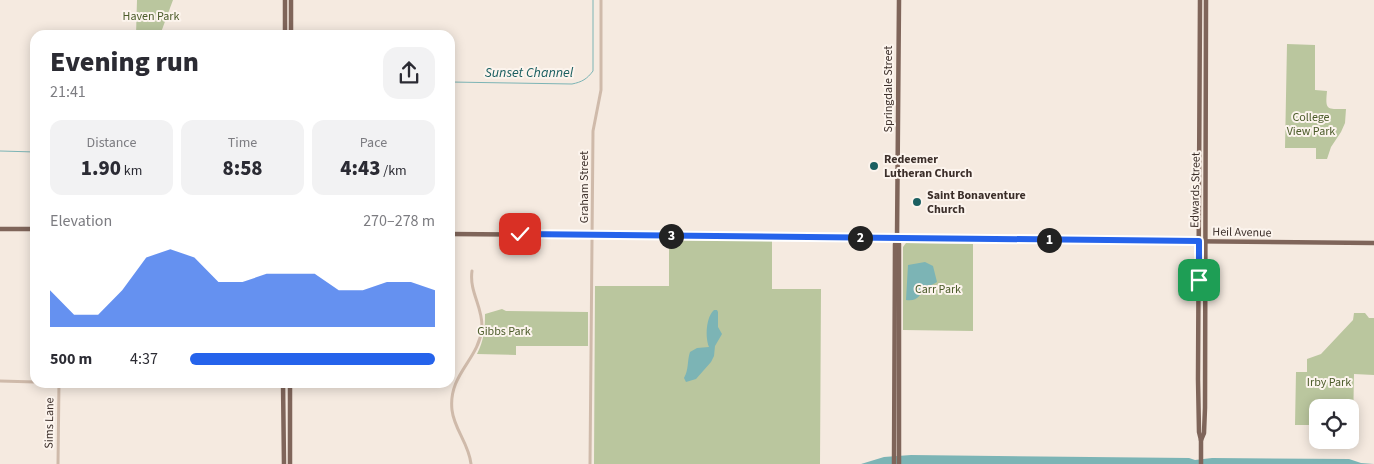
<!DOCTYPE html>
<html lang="en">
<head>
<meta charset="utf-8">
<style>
	body { margin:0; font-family:"Source Sans 3",sans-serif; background:#f2f2f3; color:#2b2b33; height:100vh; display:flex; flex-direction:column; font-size:19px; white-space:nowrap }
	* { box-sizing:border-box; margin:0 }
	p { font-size:16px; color:#7c7c81 }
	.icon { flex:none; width:28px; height:28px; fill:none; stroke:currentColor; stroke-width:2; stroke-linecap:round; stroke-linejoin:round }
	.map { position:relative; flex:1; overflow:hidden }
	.drawer { position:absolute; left:30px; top:30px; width:425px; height:358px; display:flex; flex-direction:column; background:#fff; border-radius:15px; box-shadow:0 2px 12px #0003 }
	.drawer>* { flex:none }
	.buttons { position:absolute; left:1309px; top:399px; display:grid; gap:10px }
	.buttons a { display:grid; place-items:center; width:50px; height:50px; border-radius:10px; background:#fff; box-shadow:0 2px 12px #0003; font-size:25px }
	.pin { position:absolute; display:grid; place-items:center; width:42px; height:42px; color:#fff; margin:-21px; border-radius:10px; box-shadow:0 2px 8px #0006 }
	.km { position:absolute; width:25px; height:25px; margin:-12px; border-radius:50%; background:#222; color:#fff; font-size:14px; line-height:25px; text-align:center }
	.round { display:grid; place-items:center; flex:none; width:52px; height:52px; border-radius:15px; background:#f2f2f3 }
	.summary { display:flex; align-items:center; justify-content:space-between; height:85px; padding:0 20px }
	h1 { font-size:28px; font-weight:800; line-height:38px }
	.metrics { display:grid; grid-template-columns:repeat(3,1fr); gap:8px; height:85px; padding:5px 20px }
	.metrics div { display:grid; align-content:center; border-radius:12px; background:#f2f2f3; text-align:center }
	.metrics b { font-size:21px; font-weight:800 }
	.metrics small { font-size:14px; font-weight:400 }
	.metrics p { font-size:14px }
	.chart { height:140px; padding:10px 20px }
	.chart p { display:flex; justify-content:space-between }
	.chart svg { width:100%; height:90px; margin-top:5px; fill:#2563eb; opacity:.7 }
	ul { padding:0 20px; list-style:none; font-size:16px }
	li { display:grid; grid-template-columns:80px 60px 1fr; align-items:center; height:38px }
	li i { height:12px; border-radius:6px; background:#2563eb }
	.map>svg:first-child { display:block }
</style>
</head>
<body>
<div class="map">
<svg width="1374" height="464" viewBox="0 0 1374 464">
	<rect width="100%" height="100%" fill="#f5eae0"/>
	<g fill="#bac69e">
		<path d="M137 0H173L160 35H136Z"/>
		<path d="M1287 44 1315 45V90L1327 91C1325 111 1327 109 1346 109L1345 123 1341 132 1331 147 1327 159H1316V148H1285Z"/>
		<path d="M669 240 772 241V289H821L820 464H594L595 286H669Z"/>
		<path d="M906 243 973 244V331L903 330V247Z"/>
		<path d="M502 309 506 311 588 312V346H516V355L477 354C484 340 485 329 485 314Z"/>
		<path d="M1354 313H1365L1369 318H1374V375L1354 374 1353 426 1350 425V408H1318L1317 425H1295L1296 372H1307V359L1321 354 1353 320Z"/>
	</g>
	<g fill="#7cb4b5">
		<path d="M925 262 933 266 937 282C933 285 929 285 926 288 919 295 918 302 906 300L908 265Z"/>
		<path d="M714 310H717L718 312V327L722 334 715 346 714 356 711 362 696 379 686 382 684 378C689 369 687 361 690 352L697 348 709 347C705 337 706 317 714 310Z"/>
		<path d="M911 455 1189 458 1195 460 1212 458 1349 459 1361 463 1374 464H861L884 457Z"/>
	</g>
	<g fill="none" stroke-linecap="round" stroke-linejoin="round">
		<g stroke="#7cb4b5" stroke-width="1">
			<path d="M450 82 572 84C582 82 587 79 593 71V0"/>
			<path d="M0 151 35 152"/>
		</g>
		<g stroke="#cfbaaa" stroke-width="3">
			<path d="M0 381 35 382"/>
			<path d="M60 382 290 385"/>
			<path d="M58 464 59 382"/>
			<path d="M471 464C469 444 454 429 452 410 448 374 479 360 482 328 483 307 469 292 472 271"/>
			<path d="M590 464 593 131 601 90V0"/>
		</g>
		<g stroke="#7f655a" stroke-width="4.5">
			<path d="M1200 0 1198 379 1199 432 1201 440V464"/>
			<path d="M285 35V0"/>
			<path d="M291 35V0"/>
			<path d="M0 229H35"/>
			<path d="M450 234 1374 243"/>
			<path d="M897 239 899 244V464"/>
			<path d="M283 382 284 464"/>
			<path d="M290 382V464"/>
			<path d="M1201 440 1204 433 1205 408 1206 0"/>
			<path d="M894 464 895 244 897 239 899 0"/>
		</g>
	</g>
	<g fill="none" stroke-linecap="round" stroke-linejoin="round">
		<g stroke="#fff" stroke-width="10">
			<path id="route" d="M520 234 1199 241V280"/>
		</g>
		<use href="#route" stroke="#2563eb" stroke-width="6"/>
	</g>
	<g fill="#1b5f61" stroke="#fcf4ed" stroke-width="2">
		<circle cx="874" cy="166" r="5"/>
		<circle cx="917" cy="202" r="5"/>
	</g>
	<g text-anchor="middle" stroke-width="4" stroke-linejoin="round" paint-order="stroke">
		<g font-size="12" fill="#4c5c2b" stroke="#fcf4ed">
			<text x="151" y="20">Haven Park</text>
			<text x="1311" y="121">College<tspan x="1311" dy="14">View Park</tspan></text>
			<text x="938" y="293">Carr Park</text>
			<text x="504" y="335">Gibbs Park</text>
			<text x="1329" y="386">Irby Park</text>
		</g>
		<g font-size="12" fill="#3c2f2a" stroke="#fcf4ed">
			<text transform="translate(888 89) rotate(-90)" y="4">Springdale Street</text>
			<text transform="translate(584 187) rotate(-90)" y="4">Graham Street</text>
			<text transform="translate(1195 190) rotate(-89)" y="4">Edwards Street</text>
			<text transform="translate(1242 232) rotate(1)" y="4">Heil Avenue</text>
			<text transform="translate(49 423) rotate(-89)" y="4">Sims Lane</text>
		</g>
		<g font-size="12" font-weight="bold" fill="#3c2f2a" stroke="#fcf4ed" text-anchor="start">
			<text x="884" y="163">Redeemer<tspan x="884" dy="14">Lutheran Church</tspan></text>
			<text x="927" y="199">Saint Bonaventure<tspan x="927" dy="14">Church</tspan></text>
		</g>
		<g font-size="14" font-style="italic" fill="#1b5f61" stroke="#fcf4ed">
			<text x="529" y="77">Sunset Channel</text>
		</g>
	</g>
</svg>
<div class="buttons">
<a><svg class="icon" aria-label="locate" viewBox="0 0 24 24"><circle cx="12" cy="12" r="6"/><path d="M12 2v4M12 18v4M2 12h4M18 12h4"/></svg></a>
</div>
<div class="pin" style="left:1199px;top:280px;background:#1e9e55"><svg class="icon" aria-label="arrive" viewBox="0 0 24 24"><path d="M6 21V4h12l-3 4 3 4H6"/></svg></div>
<div class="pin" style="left:520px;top:234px;background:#d93025"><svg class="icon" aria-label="check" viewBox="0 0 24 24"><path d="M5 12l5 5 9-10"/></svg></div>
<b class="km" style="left:1049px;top:240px">1</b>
<b class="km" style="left:860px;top:238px">2</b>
<b class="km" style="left:671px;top:236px">3</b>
<section class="drawer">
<div class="summary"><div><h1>Evening run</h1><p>21:41</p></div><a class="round"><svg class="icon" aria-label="share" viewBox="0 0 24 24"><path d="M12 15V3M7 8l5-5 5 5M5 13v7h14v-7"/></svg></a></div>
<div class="metrics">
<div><p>Distance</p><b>1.90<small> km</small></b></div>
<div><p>Time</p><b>8:58</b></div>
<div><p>Pace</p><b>4:43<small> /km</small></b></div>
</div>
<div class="chart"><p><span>Elevation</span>270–278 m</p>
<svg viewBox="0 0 160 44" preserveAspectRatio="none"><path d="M0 44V26L10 38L20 38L30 26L40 10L50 6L60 10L70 22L80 22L90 18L100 18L110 18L120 26L130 26L140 22L150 22L160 26V44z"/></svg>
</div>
<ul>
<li><b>500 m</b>4:37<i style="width:100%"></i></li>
</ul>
</section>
</div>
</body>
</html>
